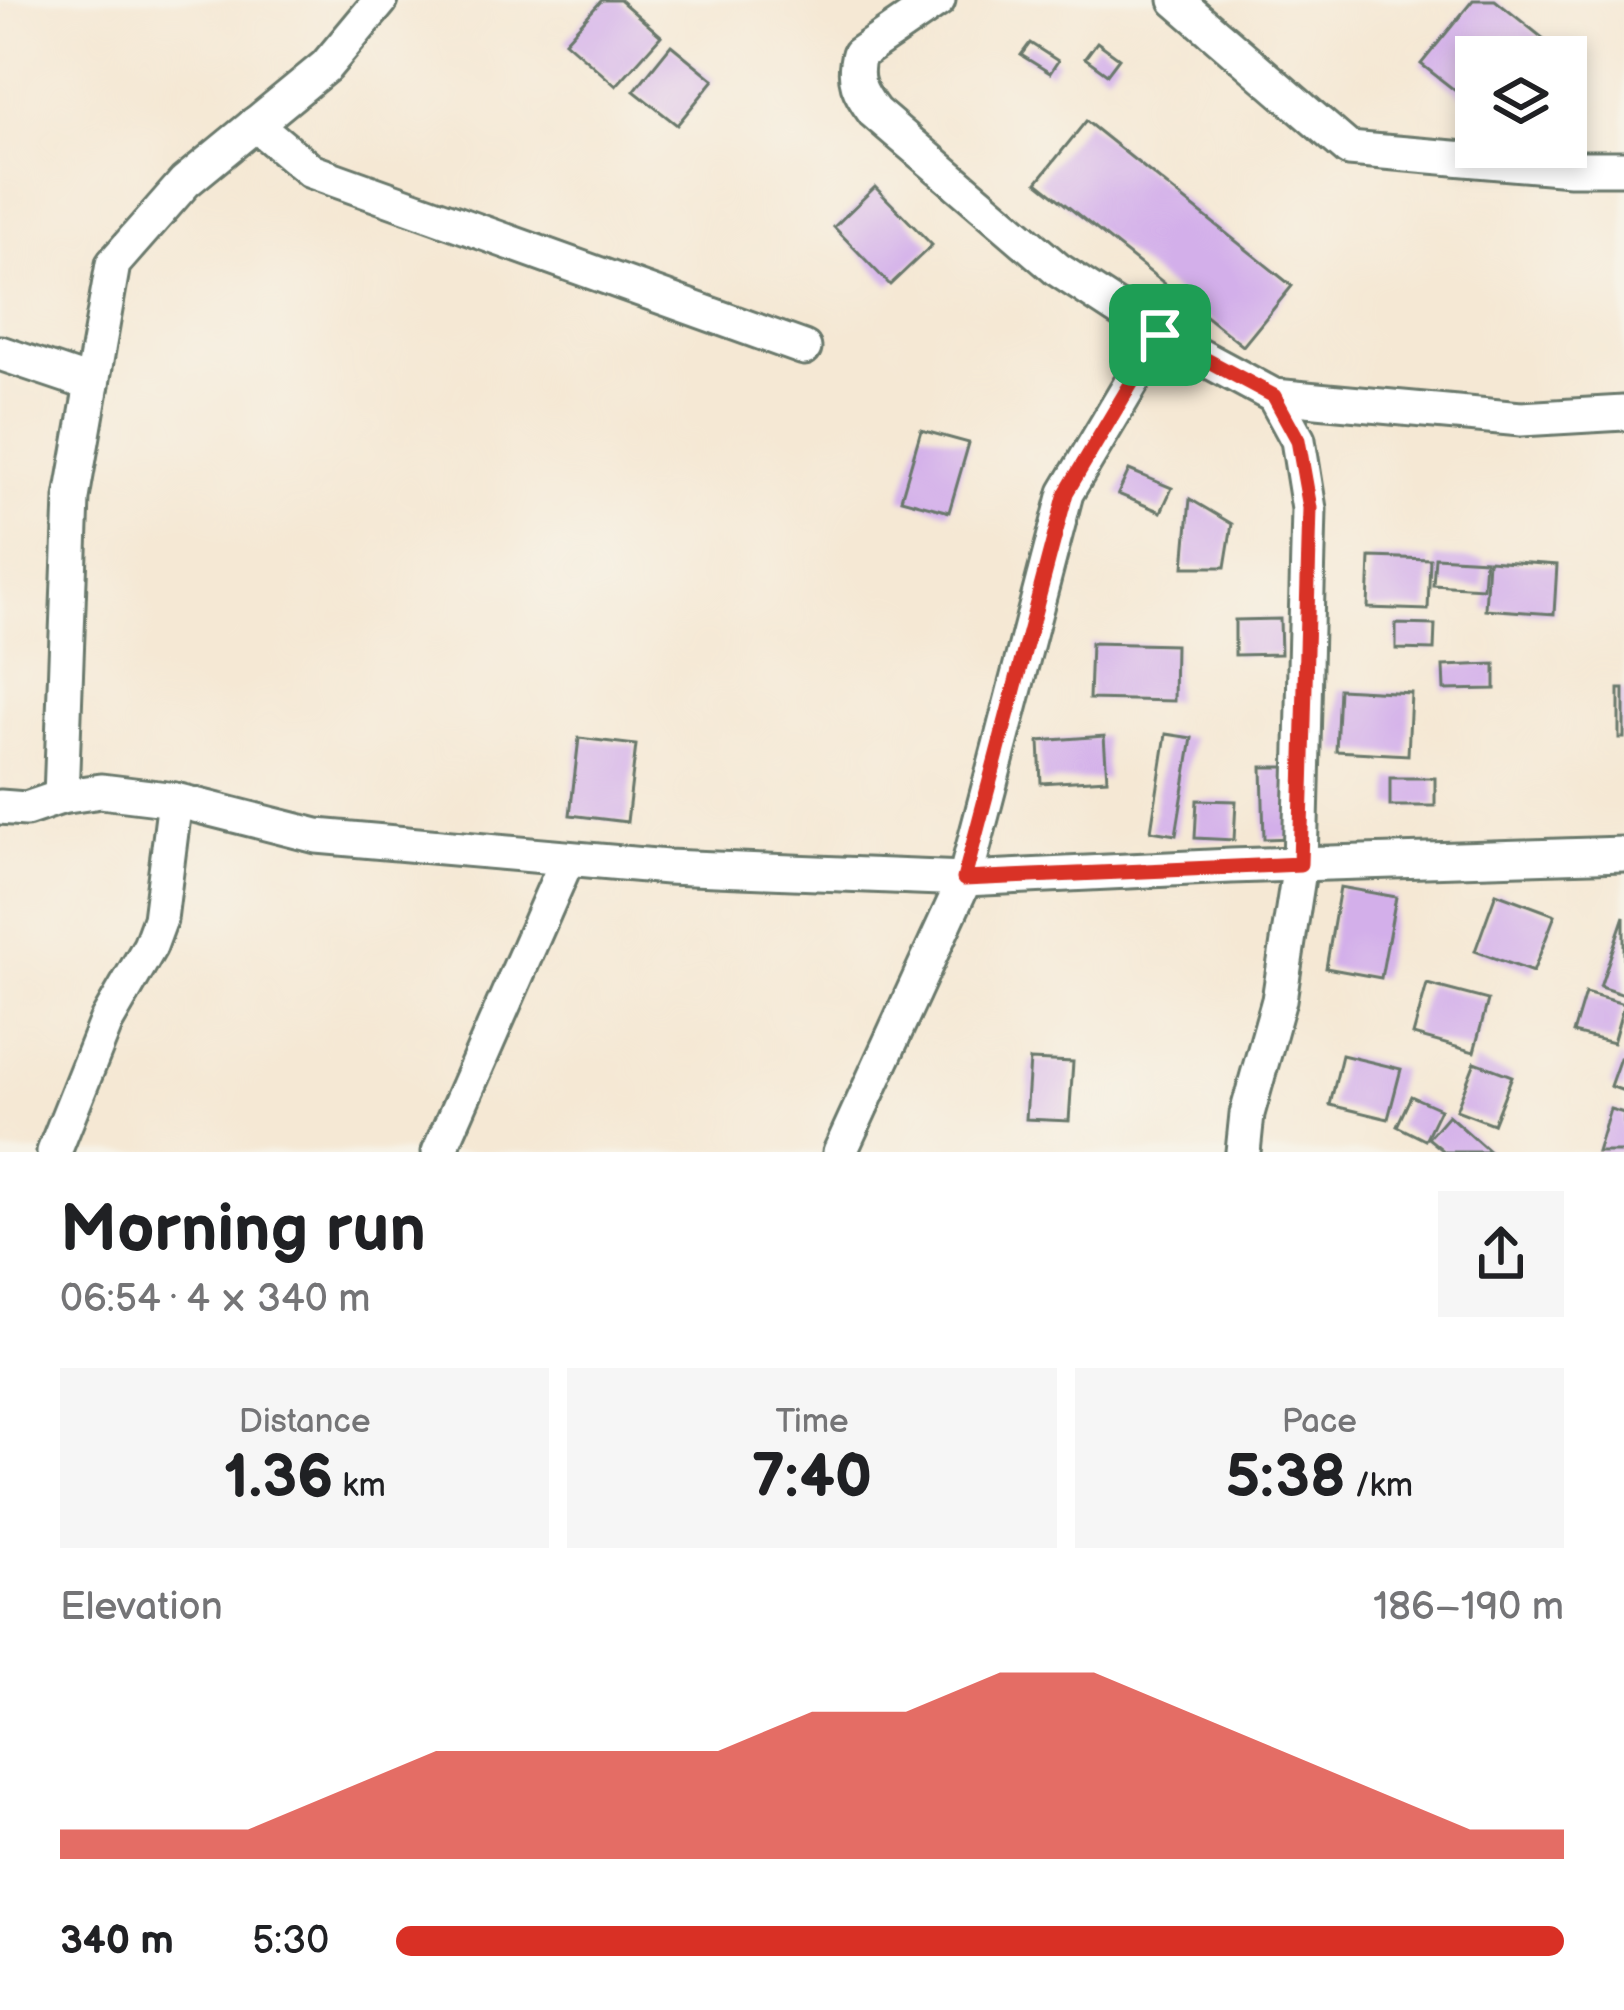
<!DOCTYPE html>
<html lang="en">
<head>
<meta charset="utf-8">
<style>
	body { margin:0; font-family:"Balsamiq Sans",sans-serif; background:#f6f6f6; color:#202124; height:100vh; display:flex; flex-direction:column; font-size:45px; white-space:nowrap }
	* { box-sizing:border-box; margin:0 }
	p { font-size:39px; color:#757577 }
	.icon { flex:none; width:66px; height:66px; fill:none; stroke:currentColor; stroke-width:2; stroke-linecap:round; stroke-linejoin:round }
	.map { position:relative; height:1152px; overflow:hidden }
	.panel { display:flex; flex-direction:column; background:#fff; flex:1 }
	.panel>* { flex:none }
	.tools { position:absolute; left:1455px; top:36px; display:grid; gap:24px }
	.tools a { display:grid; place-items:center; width:132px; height:132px; border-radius:0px; background:#fff; box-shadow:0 6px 18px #0003; font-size:60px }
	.pin { position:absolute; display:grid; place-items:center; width:102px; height:102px; color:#fff; margin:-51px; border-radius:24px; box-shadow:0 6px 18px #0006 }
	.round { display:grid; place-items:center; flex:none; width:126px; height:126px; border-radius:0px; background:#f6f6f6 }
	.overview { display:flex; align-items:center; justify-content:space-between; height:204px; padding:0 60px }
	h1 { font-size:66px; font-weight:700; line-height:90px }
	.figures { display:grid; grid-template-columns:repeat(3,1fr); gap:18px; height:204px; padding:12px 60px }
	.figures div { display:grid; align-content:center; border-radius:0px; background:#f6f6f6; text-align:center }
	.figures b { font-size:60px; font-weight:700 }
	.figures small { font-size:33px; font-weight:400 }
	.figures p { font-size:33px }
	.chart { height:336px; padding:24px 60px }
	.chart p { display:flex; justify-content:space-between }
	.chart svg { width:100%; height:216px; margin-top:12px; fill:#d93025; opacity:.7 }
	ul { padding:0 60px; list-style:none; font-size:39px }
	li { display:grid; grid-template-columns:192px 144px 1fr; align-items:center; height:90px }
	li i { height:30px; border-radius:15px; background:#d93025 }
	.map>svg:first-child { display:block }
</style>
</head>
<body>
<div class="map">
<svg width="1624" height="1152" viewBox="0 0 1624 1152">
	<rect width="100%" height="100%" fill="#f7f3e8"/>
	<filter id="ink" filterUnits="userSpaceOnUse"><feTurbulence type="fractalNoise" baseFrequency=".00833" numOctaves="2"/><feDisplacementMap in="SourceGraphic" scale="24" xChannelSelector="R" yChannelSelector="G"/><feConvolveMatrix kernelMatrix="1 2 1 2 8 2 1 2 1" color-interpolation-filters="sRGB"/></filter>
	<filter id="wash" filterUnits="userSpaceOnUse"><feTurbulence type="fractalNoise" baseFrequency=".004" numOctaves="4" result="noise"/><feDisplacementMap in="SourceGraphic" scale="48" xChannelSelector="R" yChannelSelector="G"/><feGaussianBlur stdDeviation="2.7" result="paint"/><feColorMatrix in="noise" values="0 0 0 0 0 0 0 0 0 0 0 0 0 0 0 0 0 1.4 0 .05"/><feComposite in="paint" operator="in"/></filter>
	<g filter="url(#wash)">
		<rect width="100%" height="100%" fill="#f5e8d4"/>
		<g id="blocks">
			<g fill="#d3afea">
				<path d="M602 0H620L661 36 616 86 565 41Z"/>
				<path d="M1473 0H1495L1554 47 1546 57H1476V107L1421 64Z"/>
				<path d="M1097 42 1119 58 1107 74 1085 58Z"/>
				<path d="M1030 43 1058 61 1050 73 1021 55Z"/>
				<path d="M671 45 714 80 677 125 634 91Z"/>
				<path d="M1086 121 1292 286 1243 346 1037 182Z"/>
				<path d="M875 187 932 245 890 285 834 227Z"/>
				<path d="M921 430 969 443 949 512 901 499Z"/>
				<path d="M1129 470 1172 488 1161 512 1118 494Z"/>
				<path d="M1190 499 1232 524 1225 567H1184Z"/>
				<path d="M1370 557 1430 559 1428 610 1368 608Z"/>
				<path d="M1435 557 1485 560 1483 588 1433 585Z"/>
				<path d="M1488 560 1557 565 1554 614 1485 609Z"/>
				<path d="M1280 619 1281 654 1235 655V620Z"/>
				<path d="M1396 624 1435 625 1434 650 1396 649Z"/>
				<path d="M1091 643 1175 645 1174 701 1089 699Z"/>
				<path d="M1495 664V689L1444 690 1443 666Z"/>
				<path d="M1339 689 1411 693 1408 755 1336 751Z"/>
				<rect x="1619" y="689" width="5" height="49"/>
				<path d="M1166 734 1192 738 1176 835 1151 831Z"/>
				<path d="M1104 736 1107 779 1041 783 1039 741Z"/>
				<path d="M579 738 636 745 627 822 570 815Z"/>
				<path d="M1262 767H1290L1292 838 1264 839Z"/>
				<rect x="1390" y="778" width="45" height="28"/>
				<path d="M1197 800 1236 801 1234 840 1195 838Z"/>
				<path d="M1340 887 1396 897 1381 978 1326 968Z"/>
				<path d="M1496 893 1555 915 1533 972 1475 951Z"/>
				<path d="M1624 916V995L1600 987Z"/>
				<path d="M1427 984 1488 1000 1474 1052 1413 1035Z"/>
				<path d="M1585 993 1624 1004 1613 1043 1573 1033Z"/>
				<path d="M1342 1055 1401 1069 1388 1119 1330 1105Z"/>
				<path d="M1620 1058 1624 1059V1091L1610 1086Z"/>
				<path d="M1030 1060 1073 1062 1069 1121 1026 1119Z"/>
				<path d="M1475 1062 1512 1076 1493 1124 1456 1110Z"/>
				<path d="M1411 1096 1440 1109 1425 1140 1397 1126Z"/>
				<path d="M1610 1109 1624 1113V1152H1597Z"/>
				<path d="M1448 1115 1490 1152H1445L1428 1138Z"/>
			</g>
		</g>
	</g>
	<g filter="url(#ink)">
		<use href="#blocks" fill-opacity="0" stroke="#6a796c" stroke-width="3"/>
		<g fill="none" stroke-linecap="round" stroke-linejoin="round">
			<g stroke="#6a796c" stroke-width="39">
				<g id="street">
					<path d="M938 0 859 54C852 79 859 92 874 112L1057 269 1146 327 1274 396 1521 419 1624 413"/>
					<path d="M1176 0 1349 149 1570 168H1624"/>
					<path d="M255 124 311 171 804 348"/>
					<path d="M0 353 92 384"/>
					<path d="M61 797 72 498 113 264 185 182 326 66 381 0"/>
					<path d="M0 807 26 809 61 797 101 791 175 800 317 836 667 867 965 879 1231 866 1624 854"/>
					<path d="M54 1152 106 1022 150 946 160 919 175 800"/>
					<path d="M439 1152 567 860"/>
					<path d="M840 1152 965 879 1066 493 1160 335"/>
					<path d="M1243 1152 1247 1114 1279 1000 1300 864 1309 509 1298 440 1274 396"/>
				</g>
			</g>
			<use href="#street" stroke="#fff" stroke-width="33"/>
		</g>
	</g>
	<g fill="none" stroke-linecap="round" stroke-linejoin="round" filter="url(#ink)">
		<g stroke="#fff" stroke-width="24">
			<path id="route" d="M1160 335 1274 396 1298 440 1310 508 1300 864 964 879 1066 493Z"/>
		</g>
		<use href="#route" stroke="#d93025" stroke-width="15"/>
	</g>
</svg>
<div class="tools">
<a><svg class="icon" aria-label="layers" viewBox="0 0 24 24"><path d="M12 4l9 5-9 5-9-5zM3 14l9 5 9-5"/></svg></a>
</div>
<div class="pin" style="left:1160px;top:335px;background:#1e9e55"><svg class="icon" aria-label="arrive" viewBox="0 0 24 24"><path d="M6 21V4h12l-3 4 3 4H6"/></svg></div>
</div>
<section class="panel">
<div class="overview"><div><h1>Morning run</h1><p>06:54 · 4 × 340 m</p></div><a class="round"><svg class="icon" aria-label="share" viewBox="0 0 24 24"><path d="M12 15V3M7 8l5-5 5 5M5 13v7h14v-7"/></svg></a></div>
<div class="figures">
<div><p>Distance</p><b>1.36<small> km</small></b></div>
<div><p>Time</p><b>7:40</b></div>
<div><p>Pace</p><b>5:38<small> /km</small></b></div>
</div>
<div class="chart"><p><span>Elevation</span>186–190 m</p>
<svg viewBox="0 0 160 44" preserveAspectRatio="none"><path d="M0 44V38L10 38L20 38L30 30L40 22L50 22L60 22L70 22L80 14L90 14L100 6L110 6L120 14L130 22L140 30L150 38L160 38V44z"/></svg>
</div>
<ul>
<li><b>340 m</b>5:30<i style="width:100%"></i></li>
</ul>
</section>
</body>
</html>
